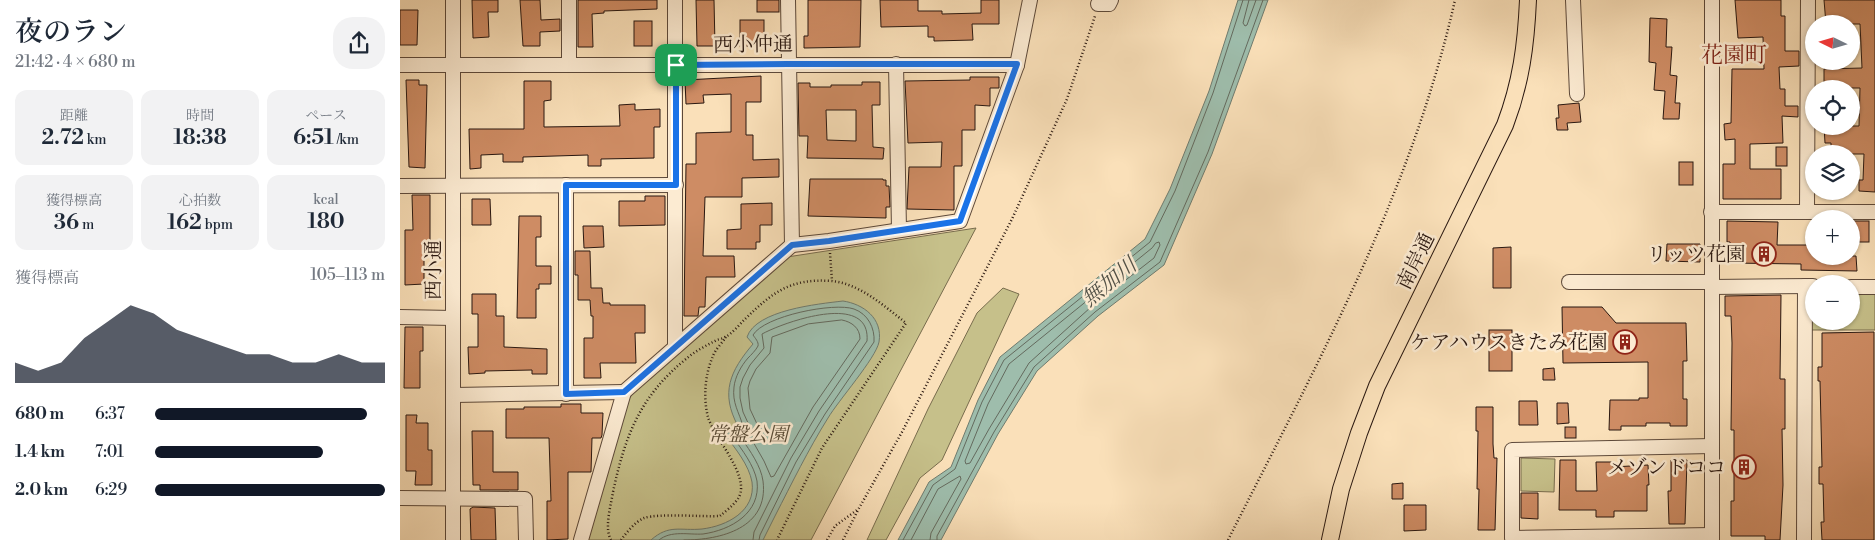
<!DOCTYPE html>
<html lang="ja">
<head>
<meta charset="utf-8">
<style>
	body { margin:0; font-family:"Libre Bodoni","Noto Serif JP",serif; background:#f2f2f3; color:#1f2937; height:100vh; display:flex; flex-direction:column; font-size:19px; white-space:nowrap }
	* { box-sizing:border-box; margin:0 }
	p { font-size:16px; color:#747a83 }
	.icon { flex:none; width:28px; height:28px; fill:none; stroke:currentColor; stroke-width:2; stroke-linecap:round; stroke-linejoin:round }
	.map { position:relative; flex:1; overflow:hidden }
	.details { display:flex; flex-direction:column; background:#fff; width:400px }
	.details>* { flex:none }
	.needle { width:32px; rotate:275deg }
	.controls { position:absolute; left:1405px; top:15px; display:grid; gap:10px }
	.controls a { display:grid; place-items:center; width:55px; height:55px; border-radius:50%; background:#fff; box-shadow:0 1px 4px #0004; font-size:25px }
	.pin { position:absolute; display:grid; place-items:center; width:42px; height:42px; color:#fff; margin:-21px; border-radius:10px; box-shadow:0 2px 8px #0006 }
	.round { display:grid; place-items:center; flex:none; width:52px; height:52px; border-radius:20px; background:#f2f2f3 }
	.summary { display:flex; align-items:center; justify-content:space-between; height:85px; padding:0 15px }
	h1 { font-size:28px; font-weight:600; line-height:38px }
	.stats { display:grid; grid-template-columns:repeat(3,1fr); gap:8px; height:85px; padding:5px 15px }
	.stats div { display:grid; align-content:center; border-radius:12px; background:#f2f2f3; text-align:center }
	.stats b { font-size:21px; font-weight:600 }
	.stats small { font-size:14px; font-weight:400 }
	.stats p { font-size:14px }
	.chart { height:140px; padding:10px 15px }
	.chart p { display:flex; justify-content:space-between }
	.chart svg { width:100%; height:90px; margin-top:5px; fill:#111827; opacity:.7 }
	ul { padding:0 15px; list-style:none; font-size:16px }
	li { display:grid; grid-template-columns:80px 60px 1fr; align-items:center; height:38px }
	li i { height:12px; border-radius:6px; background:#111827 }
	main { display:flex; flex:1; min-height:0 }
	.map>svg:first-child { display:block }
</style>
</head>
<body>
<main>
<section class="details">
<div class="summary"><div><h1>夜のラン</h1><p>21:42 · 4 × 680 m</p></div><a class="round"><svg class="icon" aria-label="share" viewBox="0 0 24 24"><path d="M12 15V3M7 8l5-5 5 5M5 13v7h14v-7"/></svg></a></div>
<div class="stats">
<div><p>距離</p><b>2.72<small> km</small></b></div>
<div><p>時間</p><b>18:38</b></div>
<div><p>ペース</p><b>6:51<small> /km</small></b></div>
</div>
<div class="stats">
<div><p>獲得標高</p><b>36<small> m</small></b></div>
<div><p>心拍数</p><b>162<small> bpm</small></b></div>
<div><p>kcal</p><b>180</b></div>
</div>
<div class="chart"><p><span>獲得標高</span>105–113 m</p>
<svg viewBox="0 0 160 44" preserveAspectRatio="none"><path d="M0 44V34L10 38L20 34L30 22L40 14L50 6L60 10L70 18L80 22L90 26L100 30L110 30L120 34L130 34L140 30L150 34L160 34V44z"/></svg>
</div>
<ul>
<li><b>680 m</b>6:37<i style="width:92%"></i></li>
<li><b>1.4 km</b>7:01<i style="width:73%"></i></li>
<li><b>2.0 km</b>6:29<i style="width:100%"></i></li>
</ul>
</section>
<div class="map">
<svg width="1475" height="540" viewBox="0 0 1475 540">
	<rect width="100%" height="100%" fill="#fae0b9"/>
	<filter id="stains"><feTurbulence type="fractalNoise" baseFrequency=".004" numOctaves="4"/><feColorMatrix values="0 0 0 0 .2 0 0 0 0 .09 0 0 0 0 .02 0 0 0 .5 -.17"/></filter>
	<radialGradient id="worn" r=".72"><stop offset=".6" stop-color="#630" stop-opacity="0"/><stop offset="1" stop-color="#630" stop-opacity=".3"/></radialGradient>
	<g fill="#c6c08a" stroke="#786c4d">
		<path d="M576 228 411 540H185L226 403 234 392 387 257Z"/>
		<path d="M603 288 619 294 542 460 520 478 486 540H467L528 409 577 313Z"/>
		<path d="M1451 294H1475V330H1411L1412 295H1414V321H1451Z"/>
		<path d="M1121 458 1155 459 1154 492 1121 491Z"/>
	</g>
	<g fill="#9ebdac" stroke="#6f7b6e">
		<path d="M838 0H868L812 154 764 265 698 316 637 371 598 434 541 540H498L529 482 551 467 578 400 600 357 745 239 770 189 809 91Z"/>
		<path d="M443 301C463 304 483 318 479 342 476 358 438 401 428 418 408 450 392 483 375 516 371 524 367 532 363 540H251C269 524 280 531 302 529 327 526 356 511 352 482 349 465 335 448 325 435L338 426C320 393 330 371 353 344L347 337C356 310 418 304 443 301Z"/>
	</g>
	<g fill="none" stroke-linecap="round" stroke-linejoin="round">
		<g stroke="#646a5e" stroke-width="1">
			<path d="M849 0 843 23 845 26 847 25 856 0"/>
			<path d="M756 243 759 242 760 245 754 258 691 307 629 363 589 429 570 463 566 464 565 461 588 404 609 364 752 248Z"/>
			<path d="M442 320C452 322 460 328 460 339L413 407 374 476 371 477 364 461 352 440 357 424 350 409 348 388 350 381 356 369 370 353 372 337 408 324Z"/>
			<path d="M259 540C271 530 289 535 303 534 331 530 361 513 357 481 354 465 342 450 333 437L341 430 343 426C339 412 332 403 334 387 335 377 341 366 348 358 351 355 356 350 358 346 359 342 355 338 353 335 364 316 434 302 454 309 468 314 475 328 474 342L425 414 396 462 360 535 359 540"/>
			<path d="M284 540C321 540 369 528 363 481 361 466 350 451 342 439L348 431 349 425 343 412 340 398V387L343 378 350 365 364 348 362 334C384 322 471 291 467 341L419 411 391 458 354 532 353 540"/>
			<path d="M503 540 533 485 555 469 582 402 604 360 750 242 775 191 813 93 843 0"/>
			<path d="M511 540 538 489 560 476 561 479 531 533 530 540"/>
			<path d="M537 540V536L594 432 634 367 695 312 760 262 808 152 863 0"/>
		</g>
	</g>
	<g fill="#ce8c64" stroke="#291710" fill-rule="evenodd">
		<path d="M72 0H98V12H88L89 37 73 38Z"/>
		<path d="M120 0H140L141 20 160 19V31L140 32V46H123Z"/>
		<path d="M178 0H257V9L204 11V13L192 14 193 47H178Z"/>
		<path d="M296 0H314L315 46H297Z"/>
		<rect x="357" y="0" width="22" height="12"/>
		<path d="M408 0H461L460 47 404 48V36H408Z"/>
		<path d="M480 0H518V11H542V14L581 13V0H599V24H572L573 40 534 41V37H528V26L481 27Z"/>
		<path d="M1335 0H1381V16H1385V51H1399V66L1379 67 1380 89H1385V106H1398V117L1382 116 1383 143 1350 144V169H1381V199H1323V164H1335V139L1325 140 1324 124 1331 123 1332 69H1364L1363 37 1338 38Z"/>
		<path d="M1424 0H1475V192L1459 191V180H1463L1464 154H1431V143H1425L1424 126H1459L1460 88H1424V69L1462 68 1460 24H1426Z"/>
		<path d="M0 10H18L17 45H0Z"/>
		<path d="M1250 18 1267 19 1266 47H1272L1270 75 1277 76 1275 103H1280L1279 119H1263L1265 91 1254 90 1256 63 1249 62Z"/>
		<rect x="340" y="20" width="24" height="26"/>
		<rect x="234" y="21" width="18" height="25"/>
		<path d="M361 76V102H346V135H353V160L379 159V177L342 178V197H305L303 256H334L335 277H306L305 307H299L298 316H284L286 164H296V133L331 132V94L303 95 304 103 286 104 285 80Z"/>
		<path d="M570 77H599V88H590V106L575 105V130H562V166H554V210L507 209 509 167H541L542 142 508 143 505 81 570 80Z"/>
		<path d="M6 80H19V85H27L25 168 9 167Z"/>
		<path d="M124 81H151V100L144 101V127L220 126 219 105 235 104V110L260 109V127H254V158L201 159V166H188V155L123 157V162H103V154L81 155V168L70 169 69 129H124Z"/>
		<path d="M462 82H480V105H472L473 147 484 148 483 159 407 158 408 136H399L398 83H410V87H431V85H462ZM426 110H456V141L427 140Z"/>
		<path d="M1179 103 1181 122 1167 123 1168 130H1157L1156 118H1159L1158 105Z"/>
		<rect x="1376" y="147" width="11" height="19"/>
		<rect x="1279" y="162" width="14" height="23"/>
		<path d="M410 179H483V180H486V186H489L490 207H486V218L408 216Z"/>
		<path d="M12 195H30V247H24V284L5 285V230H13Z"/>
		<path d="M245 196H265V225L219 226V201H245Z"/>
		<path d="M72 199H90L91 225H72Z"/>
		<path d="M372 203V225H360V242H356V249H327V230L341 229V204Z"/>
		<path d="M119 216H141V237H136V266H151V284H139V289H136V318H117Z"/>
		<path d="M1327 221 1378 222 1377 245H1414V256H1456L1457 271 1401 270V264L1330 263V242H1327Z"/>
		<rect x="1454" y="221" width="15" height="21"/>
		<path d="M183 226H203L204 247 184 248Z"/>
		<path d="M1267 244H1300V262L1266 261Z"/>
		<path d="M1111 247V288H1093V248Z"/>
		<path d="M175 251H190L191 288H202L203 303H210V305H245V333H235L236 363H200L201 378H184V338H193V316H191L190 300H178V275H175Z"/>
		<path d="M72 294H96V316H104V347L147 349V374H132V370L85 371V373L69 374 68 347H78V314H72Z"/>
		<path d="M1381 295 1380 379H1385V429H1382L1383 485 1380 540H1365V536H1331V501H1334V430H1331L1332 343 1331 316H1325V296Z"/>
		<path d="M1162 307H1202L1216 323H1286L1287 361H1283V399H1287V426H1270V423H1246V426H1221V430H1209L1210 400H1239V398H1248V362L1163 363Z"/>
		<path d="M5 327H23V351H20V388H4Z"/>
		<rect x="1089" y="330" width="23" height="41"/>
		<path d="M1474 332V540H1422L1421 522H1424L1423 484H1419V467H1422L1420 381H1418V367H1422V333Z"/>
		<path d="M1154 368 1155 380H1143V369Z"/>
		<path d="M1119 401H1137L1138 425H1119Z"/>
		<path d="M1157 403H1168L1169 423 1157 424Z"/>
		<path d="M161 404H181V413H203L202 435 201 438H192L191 472H168V539L147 540V501H151L149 438H106V409H124V407H161Z"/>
		<path d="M1076 407H1093V444L1094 458H1097L1095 530H1078L1079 489H1077L1078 431H1076Z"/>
		<path d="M6 415H17L16 423H28V450H32V485H15L16 471H6Z"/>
		<rect x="1165" y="427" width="11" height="11"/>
		<path d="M72 431H93V472H118V490H80V485H73Z"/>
		<path d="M1160 460H1176V491H1197L1196 462H1213V467L1248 465 1249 485H1247V511H1214V517H1196V510H1159Z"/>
		<path d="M1271 460H1287L1285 524H1269L1268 491H1271Z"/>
		<path d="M1003 483V499H992V484Z"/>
		<path d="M1121 493H1138V519L1121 518Z"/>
		<path d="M1004 505H1026V530L1004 531Z"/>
		<path d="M73 507 95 508 96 540H71L70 509Z"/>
	</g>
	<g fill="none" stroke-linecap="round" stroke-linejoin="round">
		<g stroke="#5d493a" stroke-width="16">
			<g id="minor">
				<path d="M53 0V540"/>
				<path d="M169 0V64"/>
				<path d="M275 0V347"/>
				<path d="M1173 0 1177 94"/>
				<path d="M1312 0V540"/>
				<path d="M698 4H709L711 0"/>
				<path d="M496 64 499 230"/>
				<path d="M0 65H617"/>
				<path d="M0 186 276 185"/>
				<path d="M1407 211 1408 0"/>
				<path d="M1311 212H1475"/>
				<path d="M392 245 429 241 560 221 617 65 630 0"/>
				<path d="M1169 282H1311"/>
				<path d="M1312 287 1413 286"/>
				<path d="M1451 287H1475"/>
				<path d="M0 317 53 318"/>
				<path d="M166 394V185"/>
				<path d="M55 395 224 392"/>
				<path d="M1312 446 1112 450V538L1312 535"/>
				<path d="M0 498 125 499 126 540"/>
				<path d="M181 540 224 392 392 245 388 0"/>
				<path d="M1404 540 1405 286"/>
			</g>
		</g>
		<g stroke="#291710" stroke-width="18">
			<path id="major" d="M930 540 941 489 959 433 977 386 1105 125C1121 83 1126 45 1128 0"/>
		</g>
		<g stroke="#291710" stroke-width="2.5" stroke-dasharray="1 2.5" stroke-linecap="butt">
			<path d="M430 253 432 281"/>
			<path d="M211 540C204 528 211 505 213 492 225 436 240 396 286 359 294 352 305 346 315 341 318 339 322 339 325 337 332 334 339 325 345 319 372 293 390 278 431 281 459 283 484 306 506 323L422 448 377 540"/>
			<path d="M221 540C227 532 235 522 244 518 260 513 301 517 320 516 326 511 335 504 339 497 350 475 314 438 308 417 303 398 305 374 313 356 315 350 322 343 326 337"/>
			<path d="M427 540 435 526 457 510"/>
			<path d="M443 540 458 510 502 432 612 219 667 99 695 16"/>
			<path d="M828 540C916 366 1012 192 1055 0"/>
		</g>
		<use href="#minor" stroke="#fcebd2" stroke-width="14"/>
		<use href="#major" stroke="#fae0b9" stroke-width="16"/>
	</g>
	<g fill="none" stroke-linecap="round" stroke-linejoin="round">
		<g stroke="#fff" stroke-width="10">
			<path id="route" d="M388 64H617L560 221 429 241 392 245 224 392 166 394V185H276V65Z"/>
		</g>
		<use href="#route" stroke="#1a73e8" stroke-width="6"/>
	</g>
	<defs>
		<g id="building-ring" transform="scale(1.25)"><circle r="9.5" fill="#fcebd2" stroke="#8f2418" stroke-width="1.5"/><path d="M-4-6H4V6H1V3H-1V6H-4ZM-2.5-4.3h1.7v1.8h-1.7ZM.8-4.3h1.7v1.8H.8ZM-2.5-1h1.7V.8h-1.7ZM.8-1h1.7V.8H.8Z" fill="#8f2418"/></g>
	</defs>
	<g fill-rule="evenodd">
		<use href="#building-ring" x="1364" y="254"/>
		<use href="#building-ring" x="1225" y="342"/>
		<use href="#building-ring" x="1344" y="467"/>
	</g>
	<g text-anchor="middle" stroke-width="5" stroke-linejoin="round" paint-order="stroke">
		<g font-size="20" fill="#291710" stroke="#fcebd2">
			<text transform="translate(353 44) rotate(-1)" y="7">西小仲通</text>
			<text transform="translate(1015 261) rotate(-64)" y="7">南岸通</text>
			<text transform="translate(33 270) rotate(-90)" y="7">西小通</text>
		</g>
		<g font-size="20" fill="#291710" stroke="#fcebd2" text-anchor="end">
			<text x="1346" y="261">リッツ花園</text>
			<text x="1208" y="349">ケアハウスきたみ花園</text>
			<text x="1326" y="474">メゾンドココ</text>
		</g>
		<g font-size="20" font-style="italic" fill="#584a35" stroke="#fcebd2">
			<text x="348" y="441">常盤公園</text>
		</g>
		<g font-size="21" font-style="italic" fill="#525147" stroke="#fcebd2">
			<text transform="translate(709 282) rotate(-39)" y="7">無加川</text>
		</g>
		<g font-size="22" fill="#7a1f14" stroke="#fcebd2">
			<text x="1334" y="62">花園町</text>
		</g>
	</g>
	<rect width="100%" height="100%" filter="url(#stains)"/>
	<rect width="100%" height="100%" fill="url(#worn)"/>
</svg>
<div class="controls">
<a><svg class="needle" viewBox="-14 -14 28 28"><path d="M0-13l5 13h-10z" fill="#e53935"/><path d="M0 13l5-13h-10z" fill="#747a83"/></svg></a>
<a><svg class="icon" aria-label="locate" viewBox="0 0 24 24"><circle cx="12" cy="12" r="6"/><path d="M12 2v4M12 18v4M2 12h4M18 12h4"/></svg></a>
<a><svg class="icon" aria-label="layers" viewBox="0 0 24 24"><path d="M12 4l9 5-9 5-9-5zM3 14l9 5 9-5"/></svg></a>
<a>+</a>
<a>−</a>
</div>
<div class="pin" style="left:276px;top:65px;background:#1e9e55"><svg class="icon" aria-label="arrive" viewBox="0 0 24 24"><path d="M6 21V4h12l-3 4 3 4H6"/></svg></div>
</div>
</main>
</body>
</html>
